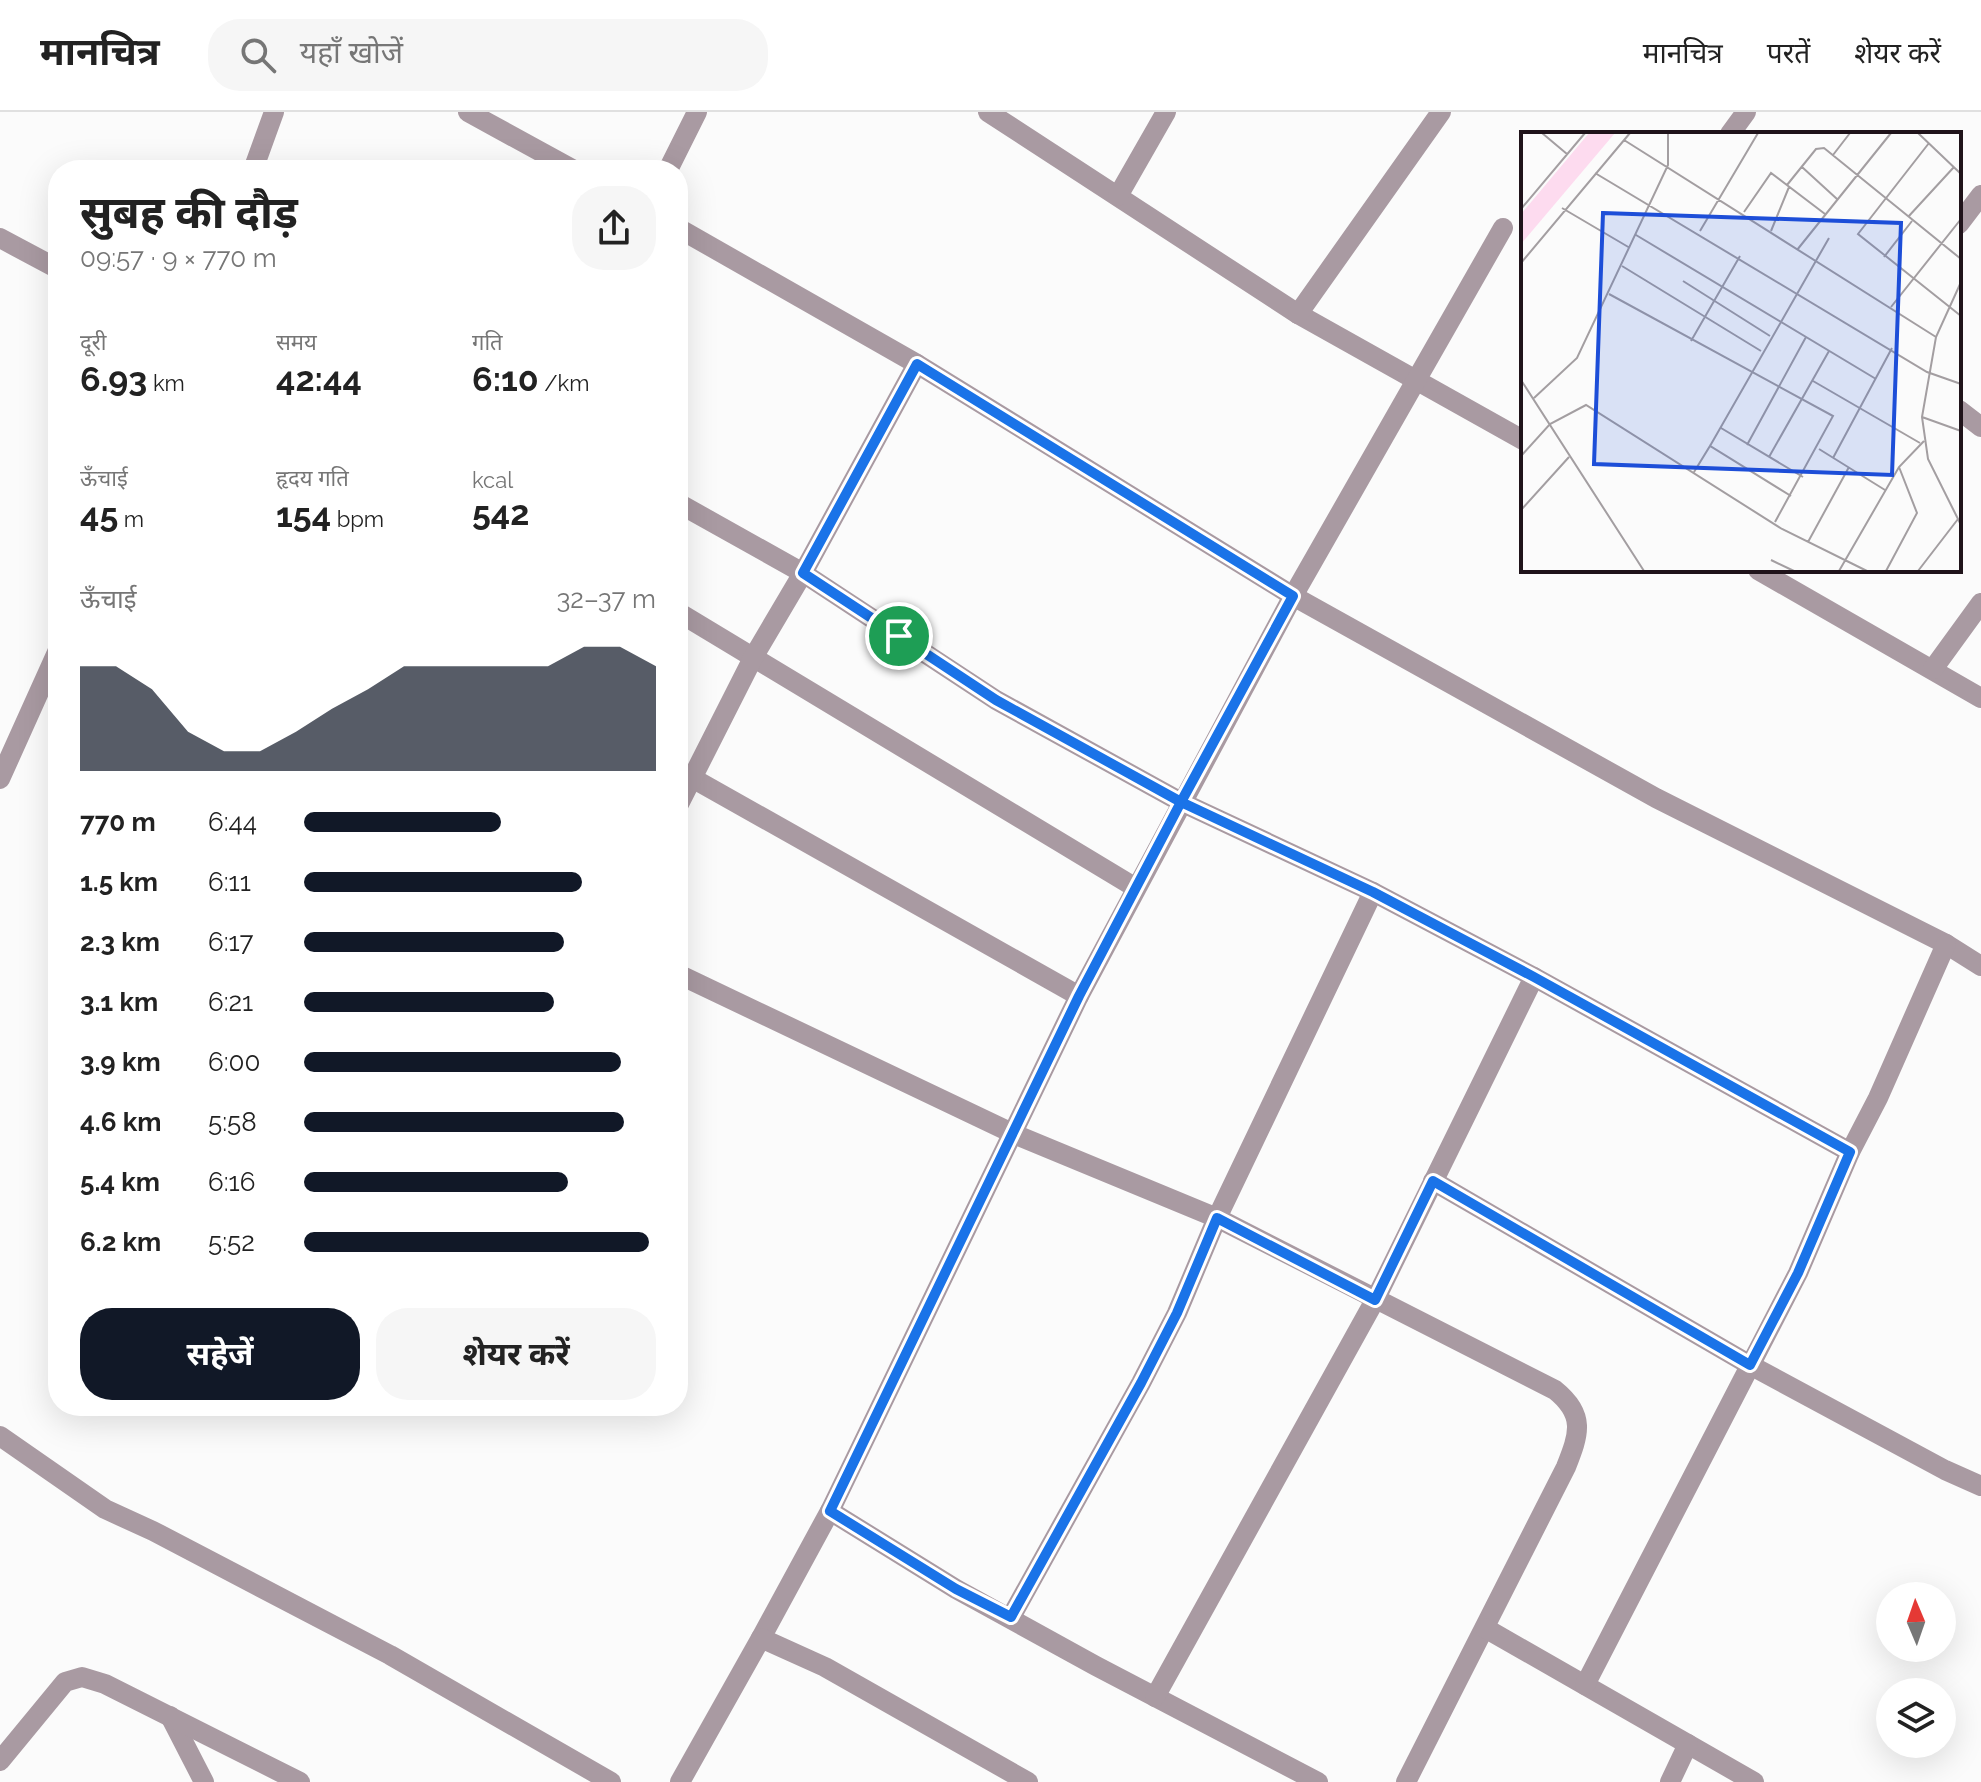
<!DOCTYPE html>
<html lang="hi">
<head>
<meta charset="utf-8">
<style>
	body { margin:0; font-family:Raleway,"Noto Sans Devanagari",sans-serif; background:#f6f6f6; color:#222; height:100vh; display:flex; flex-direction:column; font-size:30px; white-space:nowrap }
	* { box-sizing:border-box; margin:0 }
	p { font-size:26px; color:#767676 }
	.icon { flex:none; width:44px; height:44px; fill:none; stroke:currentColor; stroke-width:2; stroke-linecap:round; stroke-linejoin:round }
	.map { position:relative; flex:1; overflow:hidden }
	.side { position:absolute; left:48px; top:48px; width:640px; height:1256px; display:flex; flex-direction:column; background:#fff; border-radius:32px; box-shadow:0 8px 32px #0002 }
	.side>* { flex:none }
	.needle { width:52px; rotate:358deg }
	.buttons { position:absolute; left:1876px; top:1470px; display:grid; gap:16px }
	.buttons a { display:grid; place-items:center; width:80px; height:80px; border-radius:50%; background:#fff; box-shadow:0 8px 32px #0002; font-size:40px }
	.pin { position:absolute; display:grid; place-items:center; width:68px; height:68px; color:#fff; margin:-34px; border:4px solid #fff; border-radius:50%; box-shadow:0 2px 8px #0007 }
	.round { display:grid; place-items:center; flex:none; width:84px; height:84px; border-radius:32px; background:#f6f6f6 }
	.headline { display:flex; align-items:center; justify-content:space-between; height:136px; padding:0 32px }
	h1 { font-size:44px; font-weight:700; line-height:60px }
	.metrics { display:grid; grid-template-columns:repeat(3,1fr); gap:12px; height:136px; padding:8px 32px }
	.metrics div { display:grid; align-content:center }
	.metrics b { font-size:34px; font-weight:700 }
	.metrics small { font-size:22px; font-weight:400 }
	.metrics p { font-size:22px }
	.chart { height:224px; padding:16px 32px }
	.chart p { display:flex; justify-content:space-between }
	.chart svg { width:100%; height:144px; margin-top:8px; fill:#111827; opacity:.7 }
	.primary-button { display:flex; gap:16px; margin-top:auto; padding:16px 32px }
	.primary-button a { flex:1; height:92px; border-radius:32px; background:#111827; color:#fff; font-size:32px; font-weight:700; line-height:92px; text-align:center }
	.primary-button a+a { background:#f6f6f6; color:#222 }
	ul { padding:0 32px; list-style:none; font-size:26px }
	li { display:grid; grid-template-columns:128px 96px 1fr; align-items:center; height:60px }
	li i { height:20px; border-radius:10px; background:#111827 }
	header { display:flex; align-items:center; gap:48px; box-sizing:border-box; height:112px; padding:0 40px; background:#fff; border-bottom:2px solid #e0e0e0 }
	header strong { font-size:38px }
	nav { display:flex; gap:44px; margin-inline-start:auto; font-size:28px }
	.search { width:560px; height:72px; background:#f6f6f6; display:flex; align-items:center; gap:20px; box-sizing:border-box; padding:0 28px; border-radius:32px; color:#767676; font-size:30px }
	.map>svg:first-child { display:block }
</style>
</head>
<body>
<header>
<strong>मानचित्र</strong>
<div class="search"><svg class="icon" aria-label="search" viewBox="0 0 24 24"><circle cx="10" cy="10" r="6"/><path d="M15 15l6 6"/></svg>यहाँ खोजें</div>
<nav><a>मानचित्र</a><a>परतें</a><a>शेयर करें</a></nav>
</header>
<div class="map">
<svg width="1981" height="1670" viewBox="0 0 1981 1670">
	<rect width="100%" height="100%" fill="#fbfbfb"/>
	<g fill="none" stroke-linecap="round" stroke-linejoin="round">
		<g stroke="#a99aa2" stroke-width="20">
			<path d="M170 1604 204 1670"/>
			<path d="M0 1649 65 1570 82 1565 105 1572 300 1670"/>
		</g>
		<g stroke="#a99aa2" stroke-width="20">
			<path d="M468 0 574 58"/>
			<path d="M988 0 1298 202 1523 328"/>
			<path d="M1730 22 1746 0"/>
			<path d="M253 58 274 0"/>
			<path d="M668 58 697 0"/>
			<path d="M1118 84 1166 0"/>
			<path d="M1959 112 1981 83"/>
			<path d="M678 116 917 252 1293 484 1656 686 1946 832 1981 854"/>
			<path d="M0 126 58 157"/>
			<path d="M1298 202 1441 0"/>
			<path d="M1959 298 1981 315"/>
			<path d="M678 391 803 461 996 588 1181 690 1373 780 1534 865 1850 1040"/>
			<path d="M1758 458 1981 586"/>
			<path d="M678 500 1136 776"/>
			<path d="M1933 557 1981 491"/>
			<path d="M678 658 1079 884"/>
			<path d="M0 667 58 538"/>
			<path d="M678 694 754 544 803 461 917 252"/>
			<path d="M678 862 1014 1022 1217 1106 1555 1278C1586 1303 1579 1322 1566 1355L1406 1670"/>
			<path d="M1433 1069 1750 1253 1945 1358 1981 1374"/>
			<path d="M0 1324 105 1397 153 1419 390 1543 611 1670"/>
			<path d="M830 1399 956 1477 1096 1554 1318 1670"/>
			<path d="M1011 1505 1141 1271 1177 1201 1217 1106 1373 780"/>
			<path d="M1485 1516 1754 1670"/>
			<path d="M761 1526 830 1399 1079 884 1293 484 1503 116"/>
			<path d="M1585 1573 1798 1161 1850 1040 1878 986 1946 832"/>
			<path d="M1155 1585 1375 1188 1534 865"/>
			<path d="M680 1670 761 1526 825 1555 1028 1670"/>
			<path d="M1670 1670 1688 1632"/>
		</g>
	</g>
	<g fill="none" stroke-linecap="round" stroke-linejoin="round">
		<g stroke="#fff" stroke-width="16">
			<path id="route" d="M899 524 996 588 1181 690 1079 884 830 1399 956 1477 1011 1505 1141 1271 1177 1201 1217 1106 1375 1188 1433 1069 1750 1253 1798 1161 1850 1040 1534 865 1373 780 1181 690 1293 484 917 252 803 461 899 524"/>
		</g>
		<use href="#route" stroke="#1a73e8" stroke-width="10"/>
	</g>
	<g transform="translate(1521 20)">
		<rect width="440" height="440" fill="#fbfbfb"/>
		<path d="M68 1H94L0 112V82Z" fill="#fddbef"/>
		<path fill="none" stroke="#a39ea1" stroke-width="2" d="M21 1 46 22M397 1 440 42M103 8 415 205M408 11 337 102 440 184M312 23 329 1M281 35 316 67M74 41 406 240 440 252M266 53 295 17 303 16 440 127M41 76 109 116M0 77 64 1M223 80 250 41 304 82M387 85 433 35M179 99 237 1M250 99 268 55M115 103 355 247M276 118 370 1M363 125 391 89M0 131 109 1M101 134 240 219M162 149 249 204M440 150 415 205 401 285 407 327 440 393M88 162 312 284 254 390M370 175 440 87M170 209 219 124M0 248 123 439M292 249 399 311M13 266 56 226 147 33V1M401 285 440 299M200 296 282 345M226 313 285 205M189 314 308 106M298 317 364 358M0 324 29 292 65 273 261 397 346 439M248 325 308 219M312 326 371 216M173 340 189 314 270 364M0 378 48 325M287 410 328 335M250 428 273 439M318 439 378 335 403 309M365 439 396 381 378 335M397 439 437 387"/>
		<path fill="#1d4ed8" fill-opacity="0.15" stroke="#1d4ed8" stroke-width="4" d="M82 81 380 91 371 343 73 332Z"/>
		<rect width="440" height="440" fill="none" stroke="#1f131a" stroke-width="4"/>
	</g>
</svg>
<div class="buttons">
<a><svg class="needle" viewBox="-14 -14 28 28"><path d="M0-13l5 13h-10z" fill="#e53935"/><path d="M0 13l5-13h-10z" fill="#767676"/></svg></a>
<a><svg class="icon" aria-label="layers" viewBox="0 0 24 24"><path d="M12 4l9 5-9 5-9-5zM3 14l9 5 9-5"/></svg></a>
</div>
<div class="pin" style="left:899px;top:524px;background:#1e9e55"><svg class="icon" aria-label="arrive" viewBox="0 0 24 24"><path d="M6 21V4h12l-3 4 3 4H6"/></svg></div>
<section class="side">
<div class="headline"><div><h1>सुबह की दौड़</h1><p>09:57 · 9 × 770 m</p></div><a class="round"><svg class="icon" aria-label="share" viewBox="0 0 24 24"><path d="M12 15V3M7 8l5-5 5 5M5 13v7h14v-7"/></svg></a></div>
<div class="metrics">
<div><p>दूरी</p><b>6.93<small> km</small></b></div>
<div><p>समय</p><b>42:44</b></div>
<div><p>गति</p><b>6:10<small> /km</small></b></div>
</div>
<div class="metrics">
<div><p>ऊँचाई</p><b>45<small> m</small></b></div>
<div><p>हृदय गति</p><b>154<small> bpm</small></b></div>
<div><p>kcal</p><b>542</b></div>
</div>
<div class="chart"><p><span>ऊँचाई</span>32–37 m</p>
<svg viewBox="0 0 160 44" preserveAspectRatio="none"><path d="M0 44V12L10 12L20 19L30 32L40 38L50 38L60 32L70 25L80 19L90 12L100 12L110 12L120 12L130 12L140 6L150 6L160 12V44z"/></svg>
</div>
<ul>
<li><b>770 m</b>6:44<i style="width:56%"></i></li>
<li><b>1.5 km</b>6:11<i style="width:79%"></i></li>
<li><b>2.3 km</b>6:17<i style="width:74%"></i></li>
<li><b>3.1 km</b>6:21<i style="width:71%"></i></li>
<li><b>3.9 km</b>6:00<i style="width:90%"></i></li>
<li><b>4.6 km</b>5:58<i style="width:91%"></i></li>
<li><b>5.4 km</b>6:16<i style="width:75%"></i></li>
<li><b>6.2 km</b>5:52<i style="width:98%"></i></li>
</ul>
<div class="primary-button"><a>सहेजें</a><a>शेयर करें</a></div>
</section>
</div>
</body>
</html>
